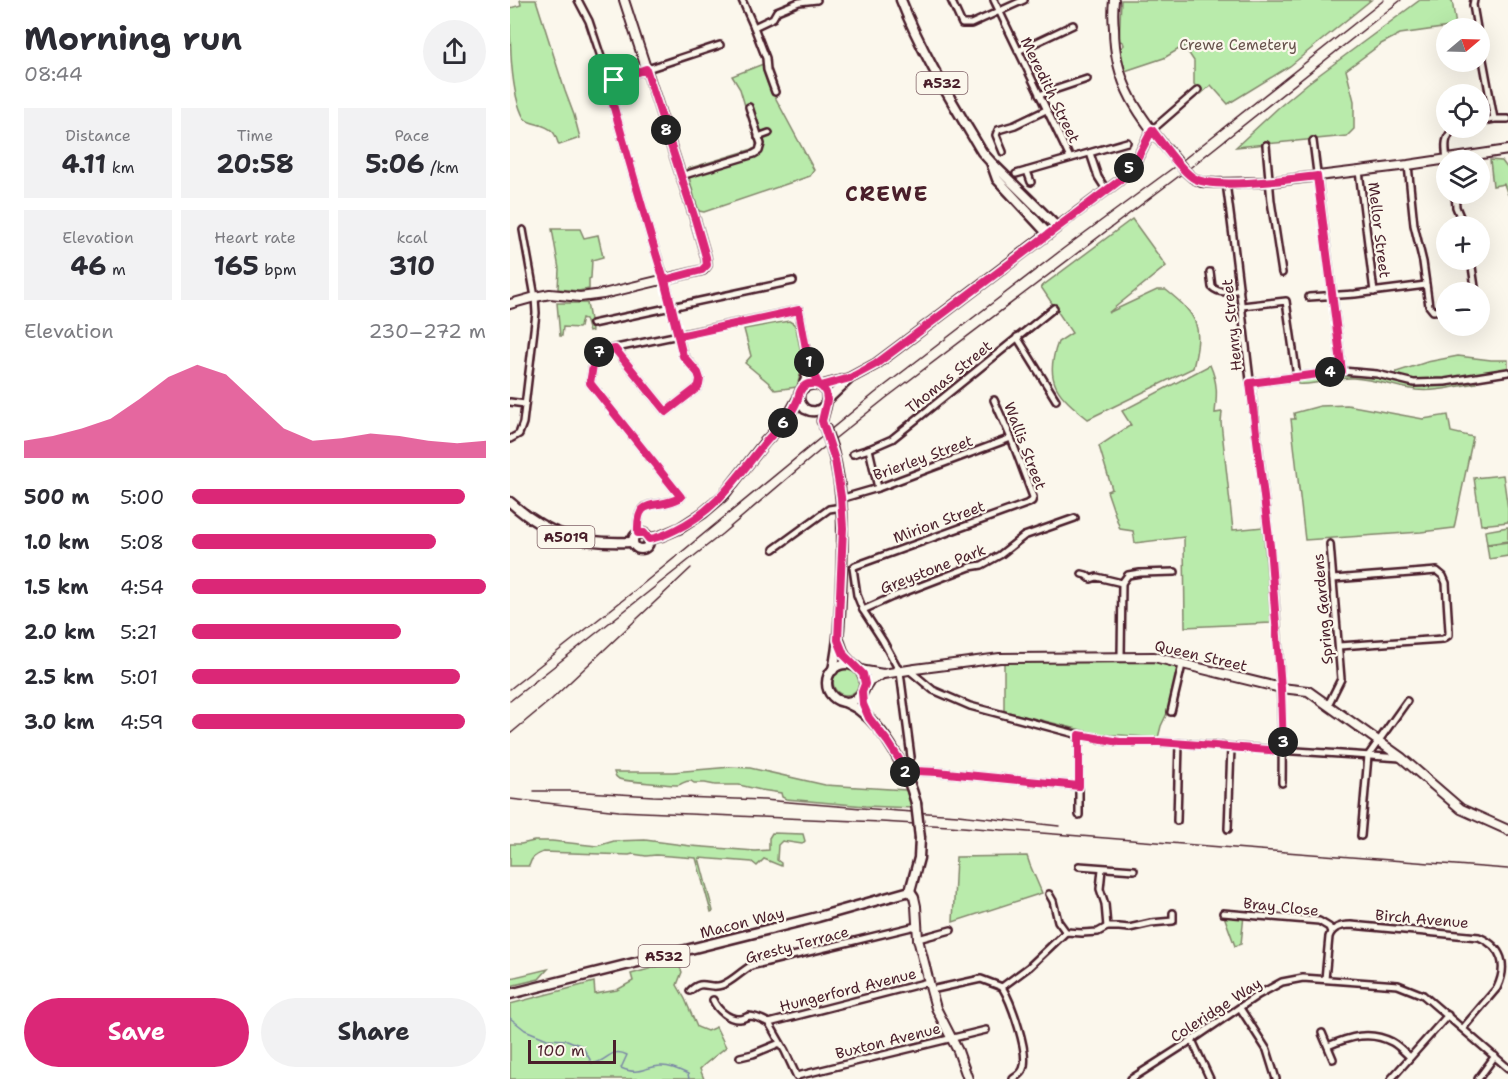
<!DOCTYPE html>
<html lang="en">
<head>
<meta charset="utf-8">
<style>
	body { margin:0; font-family:"Shantell Sans",sans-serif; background:#f2f2f3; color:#2b2b33; height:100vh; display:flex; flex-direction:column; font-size:22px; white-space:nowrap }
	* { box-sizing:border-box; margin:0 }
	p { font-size:20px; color:#7c7c81 }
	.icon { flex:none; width:33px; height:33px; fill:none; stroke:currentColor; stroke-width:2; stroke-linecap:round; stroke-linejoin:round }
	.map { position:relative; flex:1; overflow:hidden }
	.drawer { display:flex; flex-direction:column; background:#fff; width:510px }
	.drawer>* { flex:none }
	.needle { width:39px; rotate:71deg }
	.fabs { position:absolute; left:926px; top:18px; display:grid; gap:12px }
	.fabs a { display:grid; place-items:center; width:54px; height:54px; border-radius:50%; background:#fff; box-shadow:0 6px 24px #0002; font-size:30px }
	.scale { position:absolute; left:18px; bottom:15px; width:88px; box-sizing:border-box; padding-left:6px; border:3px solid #4a1f2b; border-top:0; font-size:16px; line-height:21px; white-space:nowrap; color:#4a1f2b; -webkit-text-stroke:4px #fbf7ec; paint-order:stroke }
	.pin { position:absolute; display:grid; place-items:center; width:51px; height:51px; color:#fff; margin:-26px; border-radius:12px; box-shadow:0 3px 9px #0006 }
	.km { position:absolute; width:30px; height:30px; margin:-15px; border-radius:50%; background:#222; color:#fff; font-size:16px; line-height:30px; text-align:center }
	.round { display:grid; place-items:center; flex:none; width:63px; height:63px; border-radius:32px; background:#f2f2f3 }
	.overview { display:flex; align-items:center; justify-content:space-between; height:102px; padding:0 24px }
	h1 { font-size:33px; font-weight:700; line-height:45px }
	.figures { display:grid; grid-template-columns:repeat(3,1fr); gap:9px; height:102px; padding:6px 24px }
	.figures div { display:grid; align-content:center; border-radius:0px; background:#f2f2f3; text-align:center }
	.figures b { font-size:26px; font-weight:700 }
	.figures small { font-size:16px; font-weight:400 }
	.figures p { font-size:16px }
	.chart { height:168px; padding:12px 24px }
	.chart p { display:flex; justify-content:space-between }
	.chart svg { width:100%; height:108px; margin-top:6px; fill:#db2777; opacity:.7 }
	.button { display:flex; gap:12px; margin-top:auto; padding:12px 24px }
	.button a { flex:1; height:69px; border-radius:36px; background:#db2777; color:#fff; font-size:24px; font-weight:700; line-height:69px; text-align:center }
	.button a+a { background:#f2f2f3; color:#2b2b33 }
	ul { padding:0 24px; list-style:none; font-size:20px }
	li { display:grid; grid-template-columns:96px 72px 1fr; align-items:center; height:45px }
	li i { height:15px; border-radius:8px; background:#db2777 }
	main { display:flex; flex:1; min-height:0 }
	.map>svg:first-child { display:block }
</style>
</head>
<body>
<main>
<section class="drawer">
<div class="overview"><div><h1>Morning run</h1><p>08:44</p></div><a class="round"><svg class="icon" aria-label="share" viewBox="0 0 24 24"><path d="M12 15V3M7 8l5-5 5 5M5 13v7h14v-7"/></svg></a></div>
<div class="figures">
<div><p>Distance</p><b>4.11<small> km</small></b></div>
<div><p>Time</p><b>20:58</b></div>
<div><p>Pace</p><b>5:06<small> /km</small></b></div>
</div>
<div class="figures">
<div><p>Elevation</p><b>46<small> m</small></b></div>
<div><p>Heart rate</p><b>165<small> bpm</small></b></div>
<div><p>kcal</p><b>310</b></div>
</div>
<div class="chart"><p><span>Elevation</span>230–272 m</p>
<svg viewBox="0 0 160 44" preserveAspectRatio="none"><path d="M0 44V37L10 35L20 32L30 28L40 20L50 11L60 6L70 10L80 21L90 32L100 37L110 36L120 34L130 35L140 37L150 38L160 37V44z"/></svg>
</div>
<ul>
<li><b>500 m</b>5:00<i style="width:93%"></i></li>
<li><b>1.0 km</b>5:08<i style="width:83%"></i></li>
<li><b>1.5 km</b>4:54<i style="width:100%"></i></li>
<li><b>2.0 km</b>5:21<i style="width:71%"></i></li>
<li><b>2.5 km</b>5:01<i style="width:91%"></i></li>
<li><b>3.0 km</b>4:59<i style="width:93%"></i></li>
</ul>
<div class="button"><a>Save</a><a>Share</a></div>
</section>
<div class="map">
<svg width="998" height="1079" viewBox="0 0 998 1079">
	<rect width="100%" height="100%" fill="#fbf7ec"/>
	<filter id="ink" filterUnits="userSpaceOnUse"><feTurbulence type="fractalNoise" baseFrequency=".0167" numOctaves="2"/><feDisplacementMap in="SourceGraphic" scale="12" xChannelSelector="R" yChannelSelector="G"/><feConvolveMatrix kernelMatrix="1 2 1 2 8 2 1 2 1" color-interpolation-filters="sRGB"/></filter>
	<g filter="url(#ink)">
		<g fill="#b9ebab" stroke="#82856b" stroke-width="1.5">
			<path d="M10 0H26L55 91 64 115 70 138 49 145C47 141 46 135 43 132 34 122 20 126 14 118 0 93 0 40 0 8L11 5Z"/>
			<path d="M611 0H861L780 66 718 104 701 85 691 94 684 84V61L674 46 654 58 615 71 610 49 614 45 613 42 609 41Z"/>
			<path d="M910 0H942L946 26 890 34 871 44 836 70 844 101V129L837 136 726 147 768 108 798 83Z"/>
			<path d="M253 64 257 82 304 170 300 176 194 212 189 211 185 200 177 169 246 148V143L230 89 222 76Z"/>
			<path d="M980 160 992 161 998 169V195L994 184 983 186Z"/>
			<path d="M622 219 656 266 598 313 647 290H656C689 316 693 327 683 368L578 419C548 395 533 382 548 342L562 333 531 287Z"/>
			<path d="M42 229H70L74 238 88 235 93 257 82 260 81 278 79 279V289L68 291 48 289 49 269Z"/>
			<path d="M47 303H77L82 331 79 332 75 319 72 318 70 327 69 328 53 327 52 336H50Z"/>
			<path d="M279 321 284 324 286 328 293 363 287 387 265 390 259 383 235 363 241 356 234 329Z"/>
			<path d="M948 356 981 360H998V372L965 378 966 383C947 386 926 392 906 390 885 387 865 379 843 378 825 377 806 386 788 384L787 377 832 371 884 379 886 372 917 362Z"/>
			<path d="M700 365C708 383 707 395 705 413L712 412 711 422 723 530 753 527 761 623 675 627 674 537 625 543 623 531 610 529 597 491 602 489 589 446 621 425 612 411Z"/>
			<path d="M837 405 913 419 938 415 941 432 963 437 944 528 911 532 795 540 781 419H785L784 413 810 406Z"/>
			<path d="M993 475 998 509V522L971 525 964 478Z"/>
			<path d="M998 527V541L977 544 975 531Z"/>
			<path d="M998 542V556L979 559 977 545Z"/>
			<path d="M643 661 670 668 660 707 651 726 648 738 610 735H592L494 711V662Z"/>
			<circle cx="336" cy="682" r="13"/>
			<path d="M221 767 240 768 315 785 396 790 402 808 355 806 276 799 272 797 271 793 251 790 229 785H205L195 783H184L181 781C175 780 173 784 168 785 162 785 113 781 109 779 105 777 105 775 104 772H163Z"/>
			<path d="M262 833 293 834 295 841 292 844 272 841 268 845 267 860 271 863V866L254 859 247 866 242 862 189 858 203 911 201 912 186 858 146 855 136 856 123 854 119 855 33 852C25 855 21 858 19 866H0V844H11L24 841H42L87 846 104 841 135 840 181 846 245 851 259 850V838Z"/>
			<path d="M517 856 520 865 532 893 443 922 446 857Z"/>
			<path d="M713 913 734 915 731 944 725 946Z"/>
			<path d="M167 961 172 972 167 985 175 999 187 1027 197 1031 206 1027 216 1047 194 1065 190 1069 194 1079H0V1004L84 982 85 994 107 990 123 981 121 974Z"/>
			<path d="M38 969 29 979 0 986V976L1 978Z"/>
		</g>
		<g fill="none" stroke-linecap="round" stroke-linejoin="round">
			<path stroke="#7a87a5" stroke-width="1.5" d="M0 1018 15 1030 37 1039 57 1040 72 1046 82 1063C96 1064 100 1046 117 1055L111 1068C130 1076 133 1067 150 1066 159 1065 170 1070 178 1074L179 1079"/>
			<g stroke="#4a1f2b" stroke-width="10">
				<g id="street">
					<path d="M68 0 79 21 96 72 104 80"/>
					<path d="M232 0 244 27 256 58 257 70 265 92"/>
					<path d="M441 0 452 24H461L514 0"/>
					<path d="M484 0 560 158"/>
					<path d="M964 0 963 5 967 28"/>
					<path d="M244 27 263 18 267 11 289 2 307 0"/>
					<path d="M969 38 984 119"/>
					<path d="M508 51 563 25"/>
					<path d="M104 80 101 89 102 101 140 234 156 284 173 355 188 373 190 379 189 385 187 388 156 412 105 349"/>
					<path d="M104 80 210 45"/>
					<path d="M529 95 577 79"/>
					<path d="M969 122 984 119H998"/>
					<path d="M642 130 688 90"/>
					<path d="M248 137 259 133"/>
					<path d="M803 141 832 371"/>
					<path d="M756 145 761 201 772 273"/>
					<path d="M493 152 486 135 488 130 505 125 536 110"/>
					<path d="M580 153 588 177 597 191"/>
					<path d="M937 159C935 146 934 137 945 128"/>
					<path d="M898 165 904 225 913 262 919 306 923 311 936 310"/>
					<path d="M517 171 521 182"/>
					<path d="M849 171 864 292"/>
					<path d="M506 174 617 142"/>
					<path d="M171 176 244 154 249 151 251 144 239 107"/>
					<path d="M716 183C727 262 735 342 745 421 760 541 774 662 772 783"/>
					<path d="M945 194 946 207 954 226"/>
					<path d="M961 260 965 287V292"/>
					<path d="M700 272 702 287C711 295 719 291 730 289"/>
					<path d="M799 297 845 294 916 285"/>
					<path d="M732 306 776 301 787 377"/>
					<path d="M82 324 283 281"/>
					<path d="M507 337 546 400"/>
					<path d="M740 383 832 371 867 374 904 383 935 382 998 372"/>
					<path d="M291 389 299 365"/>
					<path d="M0 402 15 404"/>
					<path d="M0 439 9 434 13 423 26 313 25 297 13 230"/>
					<path d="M359 449 368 488"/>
					<path d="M343 454 359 449 382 439 544 308"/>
					<path d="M331 497H337L368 488 501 438"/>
					<path d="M128 533C126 492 147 512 171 497L80 383 84 360 87 352 289 310 299 365 309 385"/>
					<path d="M264 549 319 509 332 507"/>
					<path d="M572 574 576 575 581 579 587 577 612 583 618 575 630 573 665 572"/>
					<path d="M823 579 927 571 933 576 936 583 939 631V635L933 639 829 646"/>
					<path d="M353 610 382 597 460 567 472 565 490 555 514 536 565 518"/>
					<path d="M611 656 612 583"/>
					<path d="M399 670 423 690 460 706 569 735 610 742H649L891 758"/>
					<path d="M818 705 831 679 820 544"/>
					<path d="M661 712 672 665"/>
					<path d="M858 756 897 701"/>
					<path d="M401 757 390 672 373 641 353 610 347 595 343 568 345 566 519 503 522 501 523 497 501 438 484 400"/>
					<path d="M396 774 405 771 427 772 569 786"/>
					<path d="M569 815V735"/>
					<path d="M667 821 669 743"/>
					<path d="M718 829 721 747"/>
					<path d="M851 836 858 756"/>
					<path d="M569 866 624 870"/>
					<path d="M592 869 590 889 595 904 597 927"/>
					<path d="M539 894 543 901 548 921 556 932"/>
					<path d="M713 913 809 921 819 927 821 932"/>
					<path d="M408 939 441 930"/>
					<path d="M815 979 819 937C822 927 832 925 841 925L969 937C992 947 998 965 987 988L953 1028"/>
					<path d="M492 987 519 967 556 932 572 933 588 932 597 927H609L619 928 641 923 663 921V913"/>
					<path d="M421 990 471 979 492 987C501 1001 520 1054 513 1069 511 1074 507 1076 503 1079"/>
					<path d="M180 991C193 978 198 990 212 985 223 981 230 972 241 966L406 926"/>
					<path d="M203 1000C207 1009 218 1020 230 1019 233 1019 236 1017 239 1016 246 1016 253 1020 259 1023L418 982"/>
					<path d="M730 1008 757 1050 766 1079"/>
					<path d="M259 1023 275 1051 287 1077"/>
					<path d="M812 1033 823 1059"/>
					<path d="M682 1040 700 1079"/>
					<path d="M818 1046C839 1037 860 1030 882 1042 888 1045 894 1052 900 1057"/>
					<path d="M230 1057 243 1054 270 1043"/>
					<path d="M287 1076 476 1030"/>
					<path d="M621 1079 682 1040 748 995 772 982 793 978 888 985 913 995 998 1068"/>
					<path d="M881 1079 938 1015"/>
					<path d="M968 1079 985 1056"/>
				</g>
			</g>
			<g stroke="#4a1f2b" stroke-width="12">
				<g id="secondary">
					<path d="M604 0C603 9 603 19 604 28 604 93 638 125 676 172L683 178 691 182 706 183 759 182 898 165 998 150"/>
					<path d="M547 227 609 181 628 157 642 130"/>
					<path d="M0 304 25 297 40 294 70 297 93 294 193 270 197 265 196 257 185 219 114 0"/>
					<path d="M350 670 373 674 405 669 490 658 644 657 771 688 798 691 892 758 951 809 998 830"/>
					<path d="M354 689 360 680 371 675"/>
					<path d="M400 891 404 897 406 906 408 939 421 990 426 1008 448 1051 458 1079"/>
				</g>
			</g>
			<g stroke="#4a1f2b" stroke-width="13">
				<g id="primary">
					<path d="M482 165 487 179 538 234"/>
					<path d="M311 386 337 379"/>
					<path d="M317 400 340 378 366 364 390 346 547 227 481 162 472 152C443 103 412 54 391 0"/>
					<path d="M312 421C313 414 317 405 317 398 317 372 273 387 295 409 303 413 309 412 315 405"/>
					<path d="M322 448C335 494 333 540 331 587 330 615 329 642 323 670"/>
					<path d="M0 502C39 537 71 544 122 542"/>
					<circle cx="131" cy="541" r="8"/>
					<path d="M139 539 151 536 170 528 193 513 213 496 255 442 276 420 289 397"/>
					<path d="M329 641 334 655 343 665"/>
					<circle cx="336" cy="683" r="19"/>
					<path d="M332 701C338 704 344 706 349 710 377 730 397 771 406 803"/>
					<path d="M0 994 308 917 400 891 409 858 410 838"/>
				</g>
			</g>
			<use href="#street" stroke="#fbf7ec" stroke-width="5"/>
			<use href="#secondary" stroke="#fbf7ec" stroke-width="8"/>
			<use href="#primary" stroke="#fbf7ec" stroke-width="8"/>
			<g stroke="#4a1f2b" stroke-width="1.5">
				<path d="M0 689 123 592 365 393 554 248 664 167 874 0"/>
				<path d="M0 701 212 534 312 449 376 398 681 167 891 0"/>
				<path d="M0 734 42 699 181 568"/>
				<path d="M24 791H60L143 796 254 800 388 811 448 815 549 826"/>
				<path d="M0 799 109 811 371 822 439 826 998 869"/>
			</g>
			<g stroke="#4a1f2b" stroke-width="13" stroke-linecap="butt">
				<g id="primary-bridge">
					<path d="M314 425 322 448"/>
					<path d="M406 803 410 838"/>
				</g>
			</g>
			<use href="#primary-bridge" stroke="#fbf7ec" stroke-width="8"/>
		</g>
	</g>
	<g fill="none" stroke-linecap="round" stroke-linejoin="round" filter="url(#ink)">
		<g stroke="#fff" stroke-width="12">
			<path id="route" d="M104 80 101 89 102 101 140 234 154 280 156 284 169 336 289 310 299 365 309 385 313 388 316 393 317 400 312 421 325 460 331 497 333 528 328 640 334 655 353 674 355 684 352 692 353 704 359 718 378 742 389 759 396 774 405 771 427 772 569 786V735L610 742H649L773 751 771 688 760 546 740 383 832 371 807 176C782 179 700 191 682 177 668 167 653 144 642 130L628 157 609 181 390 346 366 364 340 378 311 386C305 383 299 382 293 387 289 391 289 395 288 399 285 406 281 414 276 420 269 428 261 435 254 444 226 478 207 510 165 530 157 534 148 538 139 539L134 533H128C126 493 147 512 171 497L80 383 84 360 87 352 105 349 156 412 187 388 189 385 190 379 188 373 173 356 154 280 192 270 197 265 196 257 185 219 136 69 104 80"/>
		</g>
		<use href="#route" stroke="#db2777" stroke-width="8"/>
	</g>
	<g text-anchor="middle" stroke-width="4.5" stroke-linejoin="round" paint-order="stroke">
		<g fill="#fbf7ec" stroke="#7f6065" stroke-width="1.5">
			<rect x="406.5" y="72" width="51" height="22" rx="4.5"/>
			<rect x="27.5" y="526" width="57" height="22" rx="4.5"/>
			<rect x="128.5" y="945" width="51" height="22" rx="4.5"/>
		</g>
		<g font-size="14" font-weight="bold" fill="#4a1f2b">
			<text x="432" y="88">A532</text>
			<text x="56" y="542">A5019</text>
			<text x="154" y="961">A532</text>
		</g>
		<g font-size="15" fill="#66524b" stroke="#fbf7ec">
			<text x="728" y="50">Crewe Cemetery</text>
		</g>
		<g font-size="15" fill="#4a1f2b" stroke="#fbf7ec">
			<text transform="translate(540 90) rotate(64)" y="5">Meredith Street</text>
			<text transform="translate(869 230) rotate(83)" y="5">Mellor Street</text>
			<text transform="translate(722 325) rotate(-96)" y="5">Henry Street</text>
			<text transform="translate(439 377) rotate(-39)" y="5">Thomas Street</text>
			<text transform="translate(515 446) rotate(69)" y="5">Wallis Street</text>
			<text transform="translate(413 458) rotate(-20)" y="5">Brierley Street</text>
			<text transform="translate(429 522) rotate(-20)" y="5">Mirion Street</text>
			<text transform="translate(423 569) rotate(-21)" y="5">Greystone Park</text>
			<text transform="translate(813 609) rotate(-95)" y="5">Spring Gardens</text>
			<text transform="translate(691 656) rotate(13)" y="5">Queen Street</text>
			<text transform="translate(771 907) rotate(6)" y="5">Bray Close</text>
			<text transform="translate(912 919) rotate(5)" y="5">Birch Avenue</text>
			<text transform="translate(232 923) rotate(-14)" y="5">Macon Way</text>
			<text transform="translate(287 945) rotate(-15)" y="5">Gresty Terrace</text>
			<text transform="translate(338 990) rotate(-14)" y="5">Hungerford Avenue</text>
			<text transform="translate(706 1010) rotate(-33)" y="5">Coleridge Way</text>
			<text transform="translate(378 1041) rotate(-14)" y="5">Buxton Avenue</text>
		</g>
		<g font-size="21" font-weight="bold" letter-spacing="1.5" fill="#4a1f2b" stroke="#fbf7ec">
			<text x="377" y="201">CREWE</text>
		</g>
	</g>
</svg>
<div class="fabs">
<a><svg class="needle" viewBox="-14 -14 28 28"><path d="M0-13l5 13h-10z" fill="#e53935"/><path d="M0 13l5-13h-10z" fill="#7c7c81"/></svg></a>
<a><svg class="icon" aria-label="locate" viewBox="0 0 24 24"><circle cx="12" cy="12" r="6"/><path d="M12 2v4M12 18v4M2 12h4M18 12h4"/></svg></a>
<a><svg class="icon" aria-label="layers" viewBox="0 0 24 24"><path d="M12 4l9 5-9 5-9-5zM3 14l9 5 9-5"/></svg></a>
<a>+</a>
<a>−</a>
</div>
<div class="scale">100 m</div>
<div class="pin" style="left:104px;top:80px;background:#1e9e55"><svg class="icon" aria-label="arrive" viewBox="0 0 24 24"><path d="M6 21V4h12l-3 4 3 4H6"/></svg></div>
<b class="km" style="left:299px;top:362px">1</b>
<b class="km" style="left:395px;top:772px">2</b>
<b class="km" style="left:773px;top:742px">3</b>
<b class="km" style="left:820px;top:372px">4</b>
<b class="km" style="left:619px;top:168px">5</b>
<b class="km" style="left:273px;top:423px">6</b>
<b class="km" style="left:89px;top:352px">7</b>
<b class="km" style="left:156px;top:130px">8</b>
</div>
</main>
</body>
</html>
